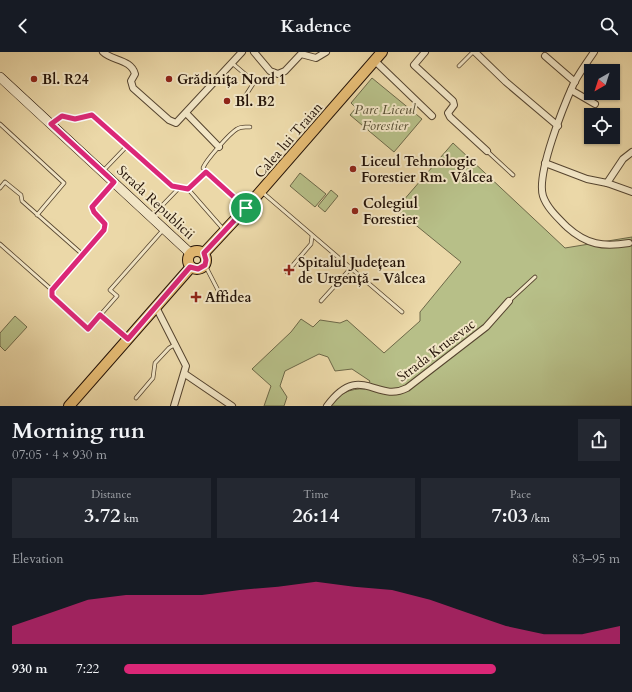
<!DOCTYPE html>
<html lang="en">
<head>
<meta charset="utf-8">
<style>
	body { margin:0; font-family:Cardo,serif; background:#242831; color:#f1f3f6; height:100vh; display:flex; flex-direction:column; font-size:15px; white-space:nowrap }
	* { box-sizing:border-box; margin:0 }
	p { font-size:13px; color:#9ea1a6 }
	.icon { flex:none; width:22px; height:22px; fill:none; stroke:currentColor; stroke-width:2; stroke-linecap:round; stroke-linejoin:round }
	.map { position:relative; height:354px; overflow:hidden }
	.sheet { display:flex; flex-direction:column; background:#171b24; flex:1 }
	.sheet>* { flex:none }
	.needle { width:26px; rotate:219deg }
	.buttons { position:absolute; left:584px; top:12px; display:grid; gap:8px }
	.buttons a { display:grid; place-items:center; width:36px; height:36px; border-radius:0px; background:#171b24; box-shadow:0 1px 3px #0004; font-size:20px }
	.pin { position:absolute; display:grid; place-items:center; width:34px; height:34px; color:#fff; margin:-17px; border:2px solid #fff; border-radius:50%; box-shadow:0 1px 4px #0007 }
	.round { display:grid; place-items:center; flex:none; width:42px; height:42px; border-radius:0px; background:#242831 }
	.summary { display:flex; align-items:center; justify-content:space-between; height:68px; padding:0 12px }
	h1 { font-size:22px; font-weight:600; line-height:30px }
	.metrics { display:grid; grid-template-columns:repeat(3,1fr); gap:6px; height:68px; padding:4px 12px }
	.metrics div { display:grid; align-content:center; border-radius:0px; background:#242831; text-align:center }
	.metrics b { font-size:20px; font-weight:600 }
	.metrics small { font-size:11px; font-weight:400 }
	.metrics p { font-size:11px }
	.chart { height:112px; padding:8px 12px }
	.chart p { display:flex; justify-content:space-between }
	.chart svg { width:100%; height:72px; margin-top:4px; fill:#db2777; opacity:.7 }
	ul { padding:0 12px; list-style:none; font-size:13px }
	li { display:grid; grid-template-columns:64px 48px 1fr; align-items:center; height:30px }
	li i { height:10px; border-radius:5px; background:#db2777 }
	header { display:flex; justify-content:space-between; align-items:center; height:52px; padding:0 12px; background:#171b24; font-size:18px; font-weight:600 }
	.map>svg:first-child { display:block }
</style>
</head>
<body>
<header><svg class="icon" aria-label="back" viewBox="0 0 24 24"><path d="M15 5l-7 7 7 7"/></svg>Kadence<svg class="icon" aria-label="search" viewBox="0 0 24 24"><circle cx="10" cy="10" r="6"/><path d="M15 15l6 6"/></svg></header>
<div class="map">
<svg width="632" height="354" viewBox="0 0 632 354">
	<rect width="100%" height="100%" fill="#ebd8a8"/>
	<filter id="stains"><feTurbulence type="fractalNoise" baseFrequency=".005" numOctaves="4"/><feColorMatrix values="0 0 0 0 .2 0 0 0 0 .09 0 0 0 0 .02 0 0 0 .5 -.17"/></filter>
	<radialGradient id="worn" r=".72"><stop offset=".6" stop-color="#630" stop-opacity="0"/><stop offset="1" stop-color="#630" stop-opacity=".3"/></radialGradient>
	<g fill="#b7bf88" stroke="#6d6848">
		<path d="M372 26 422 67 394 100 350 63 356 56 351 51Z"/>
		<path d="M453 91 565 196 632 185V354H329C338 342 350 336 365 337L370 329 352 317 335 319 328 305 319 302 285 319 280 334 287 345 284 354H264L271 334 252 317 291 280 301 267 313 275 320 268 340 271 347 268 384 301 420 269V260L461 210 396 157Z"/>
		<path d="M300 121 326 142 315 155 290 134Z"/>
		<path d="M331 138 338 144 325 160 318 154Z"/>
		<path d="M15 264 27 275 5 299 0 294V281Z"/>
	</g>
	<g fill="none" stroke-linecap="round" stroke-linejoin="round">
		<g stroke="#55442f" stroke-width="4.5">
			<g id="lane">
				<path d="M232 11 252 28 253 32 244 46"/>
				<path d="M459 14 473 0"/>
				<path d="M52 71 62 64 75 67 88 64 95 65 171 134 188 137 206 120"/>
				<path d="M0 72 64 131 37 163"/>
				<path d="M487 99 513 123"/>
				<path d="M103 119 127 94"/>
				<path d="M0 136 5 130 21 143 22 149 82 202"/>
				<path d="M188 137 224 178"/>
				<path d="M262 140 402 260"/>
				<path d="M245 155 203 116C206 108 230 81 237 77 241 74 245 75 250 75"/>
				<path d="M152 164 179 136"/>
				<path d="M0 192 52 238"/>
				<path d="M205 213 222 246"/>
				<path d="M287 220 311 192 312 184"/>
				<path d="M52 238V244L88 277 117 244 110 238 163 178"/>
				<path d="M52 238 104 178 105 172 94 160 92 155 112 131"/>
				<path d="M321 249 351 216"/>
				<path d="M509 249 535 225"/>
				<path d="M100 263 126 285"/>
				<path d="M136 346 153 326 155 311 169 296 176 292"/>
			</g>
		</g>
		<g stroke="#55442f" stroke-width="8">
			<g id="street">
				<path d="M103 0C112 9 131 7 135 22L131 29 133 36 169 68 176 71 242 0"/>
				<path d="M254 0 270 19 278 22 285 19 301 2 316 6 326 0"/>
				<path d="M425 0 414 13 453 49 454 53 448 61 450 65 487 99"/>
				<path d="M475 0 506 30 558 74"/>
				<path d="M594 0C587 10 580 20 574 31 564 53 536 122 543 144 547 156 558 166 567 175 587 193 603 195 629 191"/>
				<path d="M545 4 575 30"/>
				<path d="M375 9 432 64"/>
				<path d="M571 38 595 52"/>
				<path d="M186 61 219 95"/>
				<path d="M545 111 587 127 607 131 632 140"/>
				<path d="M607 131 623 107 632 100"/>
				<path d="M156 255 186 314 174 354"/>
				<path d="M185 322 232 354"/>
				<path d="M327 354C360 309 376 352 407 336L486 275 509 249"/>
			</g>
		</g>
		<g stroke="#231207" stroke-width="10">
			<path id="secondary" d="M0 25 190 201"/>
		</g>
		<g stroke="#231207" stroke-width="12">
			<g id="primary">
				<circle cx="197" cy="208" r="9"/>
				<path d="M204 201 246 156 382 0"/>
				<path d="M69 354 191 215"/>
			</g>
		</g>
		<use href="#lane" stroke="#f2e6c6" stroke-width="3"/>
		<use href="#street" stroke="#f2e6c6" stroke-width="6"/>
		<use href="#secondary" stroke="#f2e6c6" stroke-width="9"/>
		<use href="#primary" stroke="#e6bc74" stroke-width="10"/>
	</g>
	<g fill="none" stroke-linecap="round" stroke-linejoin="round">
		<g stroke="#fff" stroke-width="8">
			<path id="route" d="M92 63 172 134 188 137 206 120 246 156 204 201 206 208 205 213 198 217 190 215 128 287 100 263 88 277 52 244V238L104 178 105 172 94 160 92 155 114 130 51 72 62 64 75 67Z"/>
		</g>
		<use href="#route" stroke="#db2777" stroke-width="5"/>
	</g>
	<g fill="#8f2418" stroke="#f2e6c6" stroke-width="1.5">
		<circle cx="34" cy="27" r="4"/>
		<circle cx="169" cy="27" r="4"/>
		<circle cx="227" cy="49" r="4"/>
		<circle cx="353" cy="117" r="4"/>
		<circle cx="355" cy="159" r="4"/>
		<path d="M287 212h4v4h4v4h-4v4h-4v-4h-4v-4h4z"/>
		<path d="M194 239h4v4h4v4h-4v4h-4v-4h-4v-4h4z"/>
	</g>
	<g text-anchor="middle" stroke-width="4" stroke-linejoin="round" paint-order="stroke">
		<g font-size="14" font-weight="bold" fill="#231207" stroke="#f2e6c6" text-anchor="start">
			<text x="42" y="32">Bl. R24</text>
			<text x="177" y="32">Grădinița Nord 1</text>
			<text x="235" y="54">Bl. B2</text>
			<text x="361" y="114">Liceul Tehnologic<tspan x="361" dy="16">Forestier Rm. Vâlcea</tspan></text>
			<text x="363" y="156">Colegiul<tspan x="363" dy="16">Forestier</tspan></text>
			<text x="298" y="215">Spitalul Județean<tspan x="298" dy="16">de Urgență - Vâlcea</tspan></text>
			<text x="205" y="250">Affidea</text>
		</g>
		<g font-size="14" font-style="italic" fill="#574f34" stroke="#f2e6c6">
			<text x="385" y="62">Parc Liceul<tspan x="385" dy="16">Forestier</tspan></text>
		</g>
		<g font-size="14" fill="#231207" stroke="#f2e6c6">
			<text transform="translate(288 88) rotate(-49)" y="5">Calea lui Traian</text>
			<text transform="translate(156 150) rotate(43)" y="5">Strada Republicii</text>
			<text transform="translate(436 298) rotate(-37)" y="5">Strada Krusevac</text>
		</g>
	</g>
	<rect width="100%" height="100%" filter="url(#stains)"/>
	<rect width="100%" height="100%" fill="url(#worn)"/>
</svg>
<div class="buttons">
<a><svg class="needle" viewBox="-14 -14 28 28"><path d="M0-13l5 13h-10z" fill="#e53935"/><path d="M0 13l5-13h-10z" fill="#9ea1a6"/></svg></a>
<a><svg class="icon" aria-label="locate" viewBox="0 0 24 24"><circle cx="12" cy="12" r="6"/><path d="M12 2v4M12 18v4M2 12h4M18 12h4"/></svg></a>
</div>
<div class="pin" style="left:246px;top:156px;background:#1e9e55"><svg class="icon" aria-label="arrive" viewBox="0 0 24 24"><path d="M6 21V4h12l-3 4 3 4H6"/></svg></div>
</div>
<section class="sheet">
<div class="summary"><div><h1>Morning run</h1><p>07:05 · 4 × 930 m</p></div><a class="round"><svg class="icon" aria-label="share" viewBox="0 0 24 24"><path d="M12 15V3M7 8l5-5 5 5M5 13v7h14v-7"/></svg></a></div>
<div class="metrics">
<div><p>Distance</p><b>3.72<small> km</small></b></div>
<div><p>Time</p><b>26:14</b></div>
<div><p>Pace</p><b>7:03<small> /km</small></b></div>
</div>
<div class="chart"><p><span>Elevation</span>83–95 m</p>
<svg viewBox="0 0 160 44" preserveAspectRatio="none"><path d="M0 44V33L10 25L20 17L30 14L40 14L50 14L60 11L70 9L80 6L90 9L100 11L110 17L120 25L130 33L140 38L150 38L160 33V44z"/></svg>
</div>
<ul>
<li><b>930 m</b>7:22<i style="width:75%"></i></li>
</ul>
</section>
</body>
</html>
